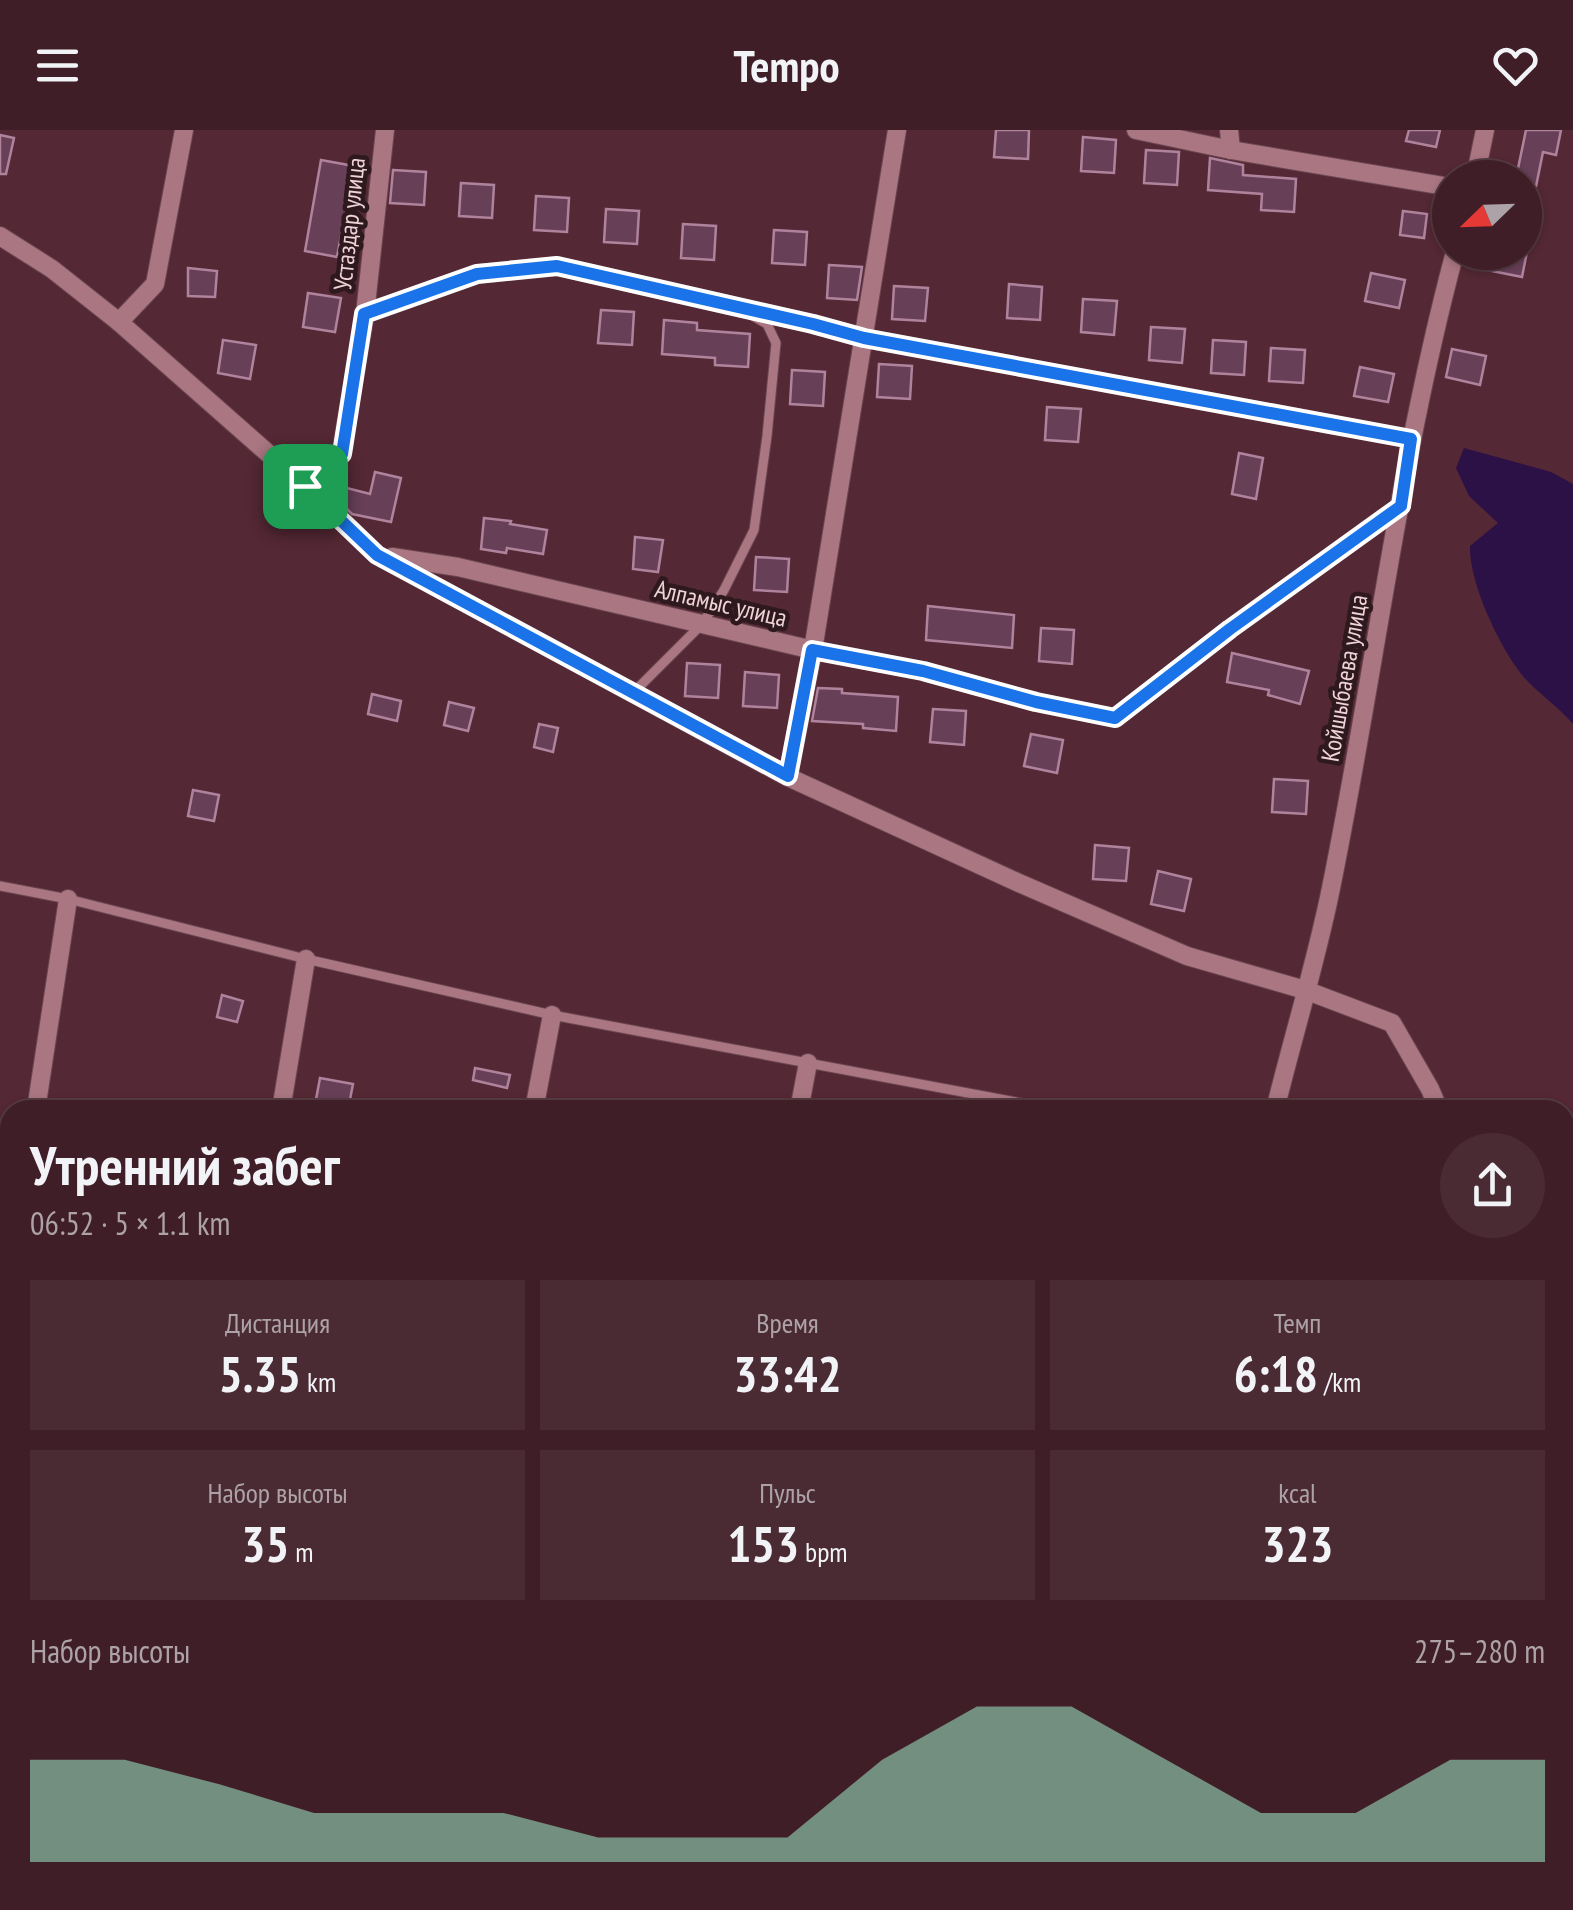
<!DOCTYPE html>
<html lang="ru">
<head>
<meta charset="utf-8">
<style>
	body { margin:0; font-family:"PT Sans Narrow",sans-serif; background:#4a2b33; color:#f1f3f6; height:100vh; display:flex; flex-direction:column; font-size:38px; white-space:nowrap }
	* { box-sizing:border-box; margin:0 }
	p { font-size:32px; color:#ada2a7 }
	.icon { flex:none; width:55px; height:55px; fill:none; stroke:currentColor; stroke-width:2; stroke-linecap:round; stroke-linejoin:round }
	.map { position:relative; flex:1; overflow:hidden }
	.sheet { position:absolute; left:0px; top:970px; width:1575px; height:810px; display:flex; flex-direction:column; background:#3f1e27; border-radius:30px 30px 0 0; box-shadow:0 2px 8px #0004,0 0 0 2px #583c44 }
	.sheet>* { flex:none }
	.needle { width:65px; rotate:247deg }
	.tools { position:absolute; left:1432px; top:30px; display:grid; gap:20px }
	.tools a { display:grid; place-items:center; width:110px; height:110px; border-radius:50%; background:#3f1e27; box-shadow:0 2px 8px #0004,0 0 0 2px #583c44; font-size:50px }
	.pin { position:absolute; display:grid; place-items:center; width:85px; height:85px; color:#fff; margin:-42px; border-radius:20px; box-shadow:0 5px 15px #0006 }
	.round { display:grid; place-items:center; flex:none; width:105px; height:105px; border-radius:52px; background:#4a2b33 }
	.head { display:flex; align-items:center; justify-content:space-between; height:170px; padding:0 30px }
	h1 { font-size:55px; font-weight:700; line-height:75px }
	.metrics { display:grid; grid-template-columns:repeat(3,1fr); gap:15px; height:170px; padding:10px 30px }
	.metrics div { display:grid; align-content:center; border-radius:0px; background:#4a2b33; text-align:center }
	.metrics b { font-size:50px; font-weight:700 }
	.metrics small { font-size:28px; font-weight:400 }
	.metrics p { font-size:28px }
	.chart { height:280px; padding:20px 30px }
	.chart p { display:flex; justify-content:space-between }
	.chart svg { width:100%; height:180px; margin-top:10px; fill:#8abfa5; opacity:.7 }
	header { display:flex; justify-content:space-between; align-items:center; height:130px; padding:0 30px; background:#3f1e27; font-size:45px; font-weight:700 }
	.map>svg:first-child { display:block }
</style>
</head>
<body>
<header><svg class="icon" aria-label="menu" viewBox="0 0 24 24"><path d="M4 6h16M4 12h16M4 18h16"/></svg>Tempo<svg class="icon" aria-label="heart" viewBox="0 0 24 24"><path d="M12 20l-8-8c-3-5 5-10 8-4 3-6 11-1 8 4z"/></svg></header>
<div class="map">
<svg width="1573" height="1780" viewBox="0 0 1573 1780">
	<rect width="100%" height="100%" fill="#542834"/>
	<path fill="#2c1146" d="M1464 318 1551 342 1573 354V594C1558 576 1537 563 1522 545 1499 516 1469 453 1470 416L1498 393 1469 366 1456 338Z"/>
	<g fill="#673f57" stroke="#b0839d" stroke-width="2.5">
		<path d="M996 0H1029L1028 29 994 27Z"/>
		<path d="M1409 0H1440L1436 17 1406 11Z"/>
		<path d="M1526 0H1561L1556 25 1543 22 1531 81 1525 80V48H1516Z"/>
		<path d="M0 5 14 8 6 44H0Z"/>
		<path d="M1083 7 1116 10 1114 43 1081 41Z"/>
		<path d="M1146 20 1179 22 1177 55 1144 53Z"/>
		<path d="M1210 28 1243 35V45L1296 49 1294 82 1261 80 1262 64 1208 60Z"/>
		<path d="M321 30 354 36 337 127 305 121Z"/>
		<path d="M393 40 426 42 424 75 390 73Z"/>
		<path d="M461 53 494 55 492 88 459 86Z"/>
		<path d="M536 66 569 68 567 102 534 100Z"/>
		<path d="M606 79 639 81 637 114 604 112Z"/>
		<path d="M1403 81 1427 84 1424 108 1400 105Z"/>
		<path d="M683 94 716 96 714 130 681 128Z"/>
		<path d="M774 100 807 102 805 135 772 133Z"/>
		<path d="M1491 122H1527L1522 147 1487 140Z"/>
		<path d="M829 135 862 137 857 170 827 168Z"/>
		<path d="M188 138 217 141 215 167 188 166Z"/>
		<path d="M1371 143 1405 150 1399 178 1365 171Z"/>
		<path d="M1009 154 1042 157 1040 190 1007 188Z"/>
		<path d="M894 156 928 158 925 191 892 189Z"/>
		<path d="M308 163 341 168 335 202 303 197Z"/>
		<path d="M1083 169 1117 171 1114 205 1081 202Z"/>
		<path d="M601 180 634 182 632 215 598 213Z"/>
		<path d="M664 190 697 193V200L750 204 748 237 715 235V228L662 224Z"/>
		<path d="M1151 197 1185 199 1182 233 1149 230Z"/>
		<path d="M223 210 256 215 250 249 218 243Z"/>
		<path d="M1213 210 1246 212 1244 245 1211 243Z"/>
		<path d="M1271 218 1305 220 1303 253 1269 251Z"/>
		<path d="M1452 219 1486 226 1480 255 1446 247Z"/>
		<path d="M879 234 912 236 910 269 877 267Z"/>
		<path d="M1360 237 1394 244 1388 272 1354 266Z"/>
		<path d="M792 240 825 242 823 276 790 274Z"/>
		<path d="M1047 277 1081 279 1078 312 1045 310Z"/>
		<path d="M1239 323 1263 328 1256 369 1232 364Z"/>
		<path d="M375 342 401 348 391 392 352 384 343 375 347 358 370 364Z"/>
		<path d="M484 388 511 391 510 394 547 400 543 424 507 418 506 423 481 419Z"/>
		<path d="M635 407 663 410 658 442 633 439Z"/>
		<path d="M756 427 789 429 787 462 754 460Z"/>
		<path d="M928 476 1014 485 1012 518 926 510Z"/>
		<path d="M1041 498 1074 500 1072 534 1039 531Z"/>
		<path d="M1232 523 1309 541 1300 574 1268 565 1269 560 1227 552Z"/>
		<path d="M687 533 720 535 718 568 685 566Z"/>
		<path d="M745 542 779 545 777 578 743 576Z"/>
		<path d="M818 558 842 559V563L898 567 896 601 863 598V594L812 591Z"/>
		<path d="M372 564 401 571 397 591 368 584Z"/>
		<path d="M449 572 474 578 468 601 444 595Z"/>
		<path d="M933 579 966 581 964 615 930 612Z"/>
		<path d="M539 594 558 598 553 622 534 617Z"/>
		<path d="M1031 604 1063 610 1057 643 1024 636Z"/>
		<path d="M1274 649 1308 651 1306 684 1272 682Z"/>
		<path d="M193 660 219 665 214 691 188 686Z"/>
		<path d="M1095 715 1129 718 1126 751 1093 749Z"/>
		<path d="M1158 741 1191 749 1184 781 1151 774Z"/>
		<path d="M222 865 243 871 237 892 217 887Z"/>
		<path d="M475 938 510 945 507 958 473 950Z"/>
		<path d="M320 948 353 954 348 980H314Z"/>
	</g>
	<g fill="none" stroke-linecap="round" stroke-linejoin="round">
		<g stroke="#6b4651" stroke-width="11">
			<g id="lane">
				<path d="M634 562 702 494 724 460 754 400 767 306 776 213 767 194 753 186"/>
				<path d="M0 756 68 769 306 829 552 885 1053 979"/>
				<path d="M1565 1167 1573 1174"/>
			</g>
		</g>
		<g stroke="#6b4651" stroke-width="20">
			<g id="street">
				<path d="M1136 0 1231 20 1450 57"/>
				<path d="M1229 0 1231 20"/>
				<path d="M1475 48 1485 0"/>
				<path d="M0 106 52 139 119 192 305 356 377 425 788 647 1019 753 1187 826 1305 860 1392 893 1430 959 1439 980"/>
				<path d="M365 184 477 144 557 136 813 194 864 208 1411 309"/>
				<path d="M119 192 155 154 184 0"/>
				<path d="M305 356 341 324 365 184 385 0"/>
				<path d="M392 427 458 437 813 520 923 541 1036 572 1115 588 1230 499 1401 376"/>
				<path d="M788 647 813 520 897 0"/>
				<path d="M36 980 68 769"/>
				<path d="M281 980 306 829"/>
				<path d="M534 980 552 885"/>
				<path d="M799 980 808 933"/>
				<path d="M1054 980V979"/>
				<path d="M1275 980C1293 906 1316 833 1331 758 1374 547 1399 331 1455 122"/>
				<path d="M1565 1078 1573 1079"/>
				<path d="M0 1212 10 1147"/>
				<path d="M0 1308 10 1321"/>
				<path d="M1565 1392 1573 1401"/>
				<path d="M0 1618 10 1617"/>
				<path d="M1565 1635 1573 1636"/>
				<path d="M142 1780 144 1770"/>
				<path d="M393 1780 395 1770"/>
				<path d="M651 1780 653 1770"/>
				<path d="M900 1780 902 1770"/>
				<path d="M1152 1780 1154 1770"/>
			</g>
		</g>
		<use href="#lane" stroke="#a97682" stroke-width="9"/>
		<use href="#street" stroke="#a97682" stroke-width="18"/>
	</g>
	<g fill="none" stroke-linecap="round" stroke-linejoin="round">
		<g stroke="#fff" stroke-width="20">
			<path id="route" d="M557 136 813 194 864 208 1411 309 1401 376 1230 499 1115 588 1036 572 923 541 812 520 788 646 377 425 305 356 342 324 364 184 477 144Z"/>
		</g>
		<use href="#route" stroke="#1a73e8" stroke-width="12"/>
	</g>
	<g text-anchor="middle" stroke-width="9" stroke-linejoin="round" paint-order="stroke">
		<g font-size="25" fill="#efd3d8" stroke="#2d191e">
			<text transform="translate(349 94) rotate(-84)" y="9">Устаздар улица</text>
			<text transform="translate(721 473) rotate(13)" y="9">Алпамыс улица</text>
			<text transform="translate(1344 548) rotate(-80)" y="9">Койшыбаева улица</text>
		</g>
	</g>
</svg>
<div class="tools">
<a><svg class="needle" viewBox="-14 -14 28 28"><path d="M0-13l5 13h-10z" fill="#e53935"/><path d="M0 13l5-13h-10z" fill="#ada2a7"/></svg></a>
</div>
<div class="pin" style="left:305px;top:356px;background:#1e9e55"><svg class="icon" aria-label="arrive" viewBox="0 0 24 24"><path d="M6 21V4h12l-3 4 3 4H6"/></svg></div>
<section class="sheet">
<div class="head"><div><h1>Утренний забег</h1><p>06:52 · 5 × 1.1 km</p></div><a class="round"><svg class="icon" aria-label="share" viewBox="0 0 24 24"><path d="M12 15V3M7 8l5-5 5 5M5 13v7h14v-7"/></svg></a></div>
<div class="metrics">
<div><p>Дистанция</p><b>5.35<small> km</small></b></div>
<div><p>Время</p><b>33:42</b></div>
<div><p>Темп</p><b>6:18<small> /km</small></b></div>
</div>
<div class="metrics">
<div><p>Набор высоты</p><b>35<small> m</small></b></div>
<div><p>Пульс</p><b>153<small> bpm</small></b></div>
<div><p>kcal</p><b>323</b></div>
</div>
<div class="chart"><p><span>Набор высоты</span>275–280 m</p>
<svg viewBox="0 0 160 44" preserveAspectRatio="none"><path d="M0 44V19L10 19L20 25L30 32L40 32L50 32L60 38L70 38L80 38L90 19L100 6L110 6L120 19L130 32L140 32L150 19L160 19V44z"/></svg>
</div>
</section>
</div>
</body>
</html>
